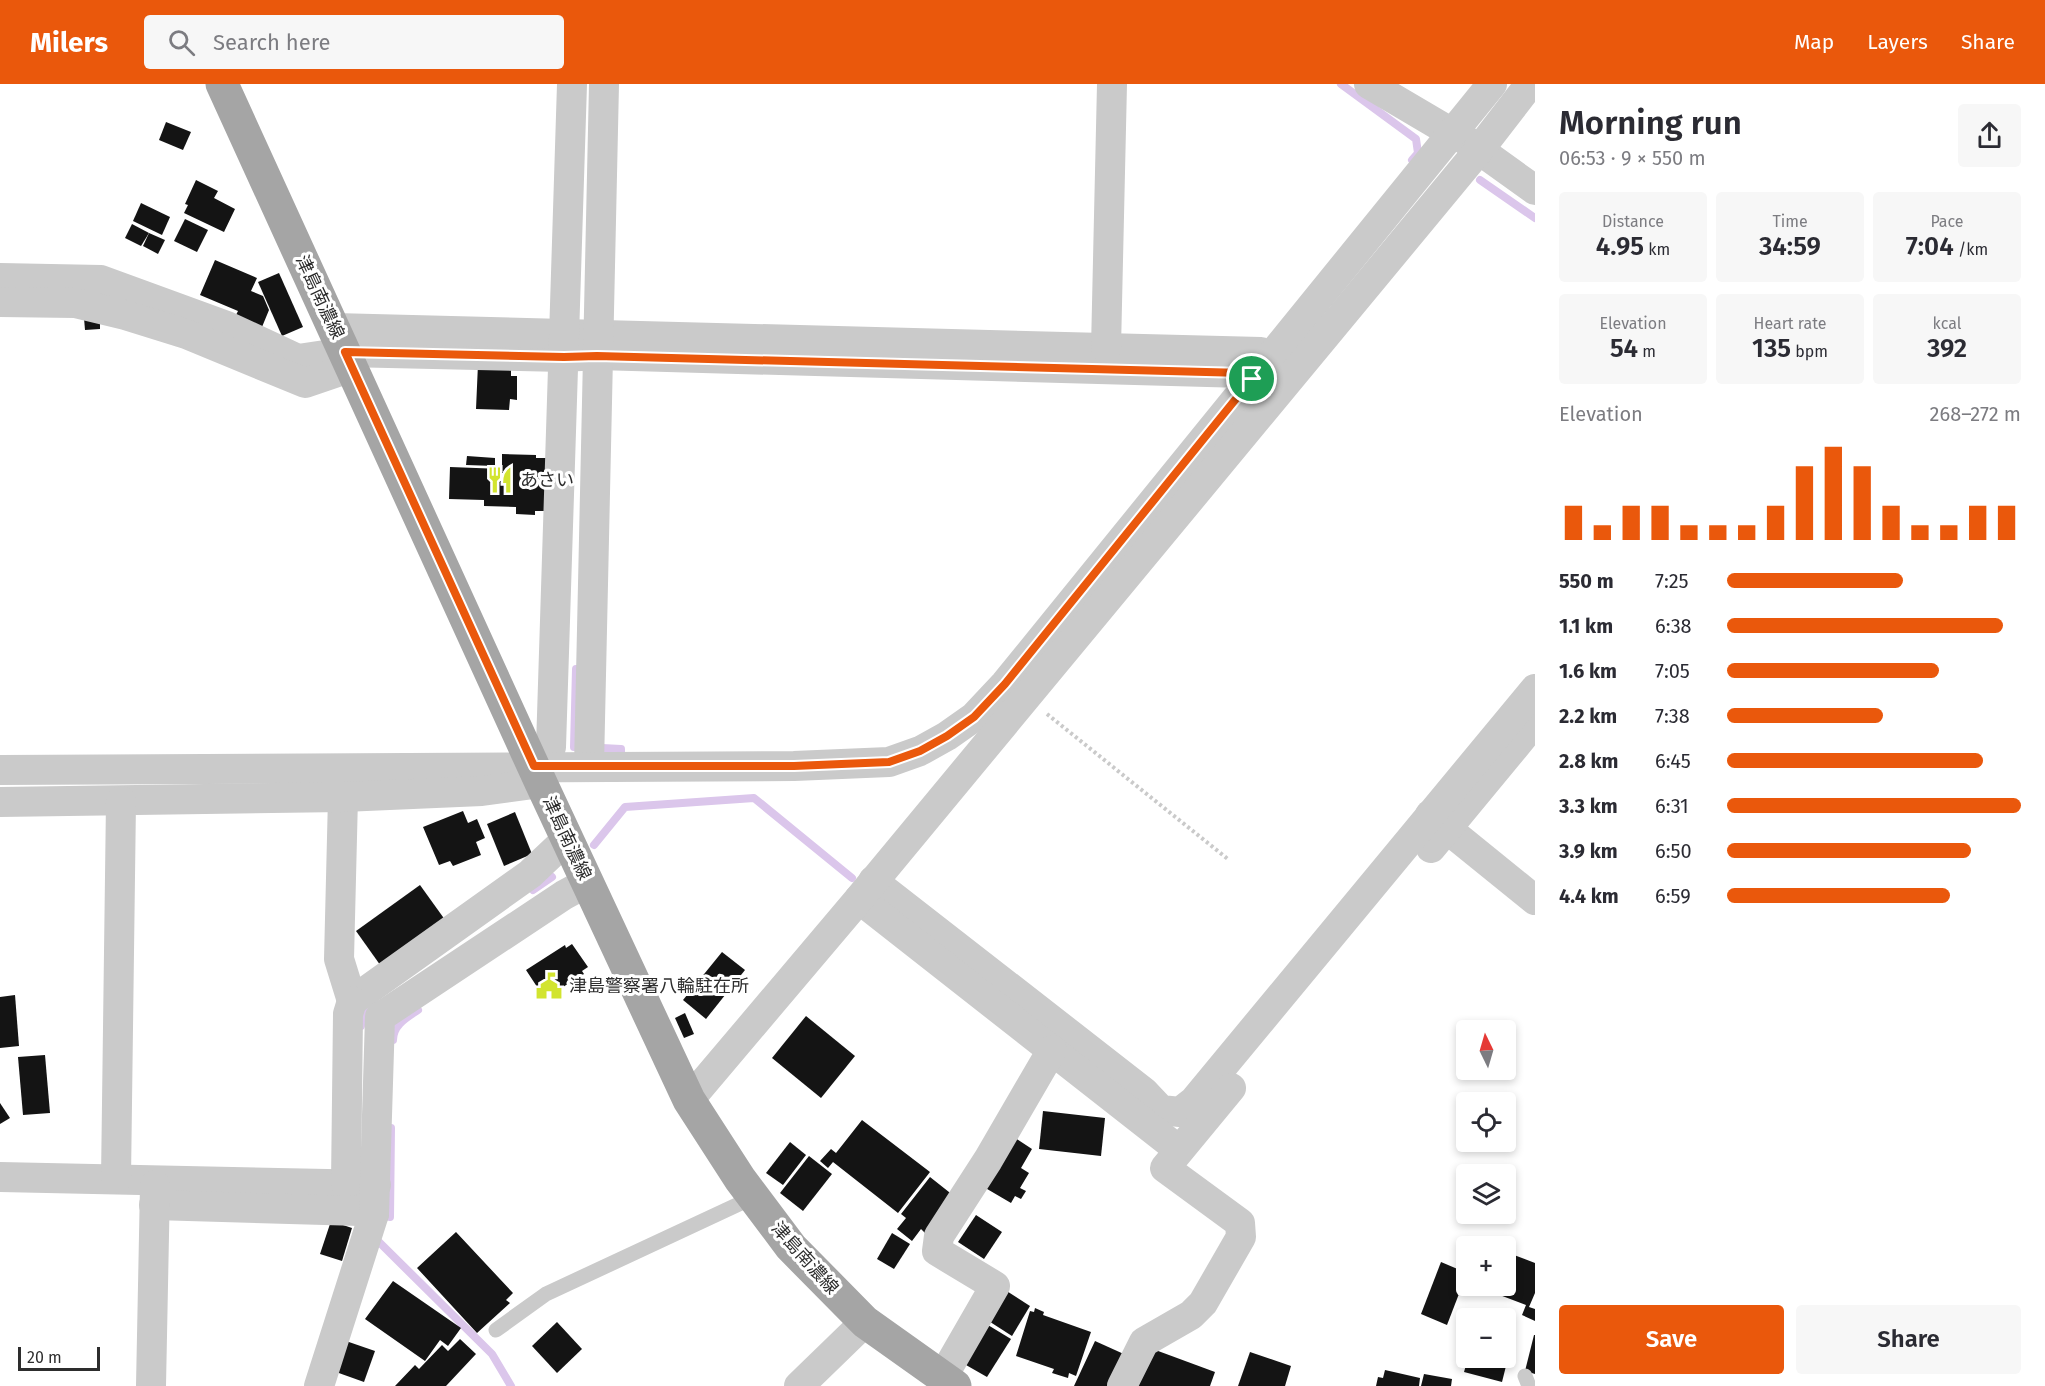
<!DOCTYPE html>
<html lang="en">
<head>
<meta charset="utf-8">
<style>
	body { margin:0; font-family:"Fira Sans","Noto Sans JP",sans-serif; background:#f7f7f7; color:#2b2b33; height:100vh; display:flex; flex-direction:column; font-size:22px; white-space:nowrap }
	* { box-sizing:border-box; margin:0 }
	p { font-size:20px; color:#7c7c81 }
	.icon { flex:none; width:33px; height:33px; fill:none; stroke:currentColor; stroke-width:2; stroke-linecap:round; stroke-linejoin:round }
	.map { position:relative; flex:1; overflow:hidden }
	.panel { display:flex; flex-direction:column; background:#fff; width:510px }
	.panel>* { flex:none }
	.needle { width:39px; rotate:355deg }
	.tools { position:absolute; left:1456px; top:936px; display:grid; gap:12px }
	.tools a { display:grid; place-items:center; width:60px; height:60px; border-radius:6px; background:#fff; box-shadow:0 3px 9px #0003; font-size:30px }
	.scale { position:absolute; left:18px; bottom:15px; width:82px; box-sizing:border-box; padding-left:6px; border:3px solid #2d2d2d; border-top:0; font-size:16px; line-height:21px; white-space:nowrap; color:#2d2d2d; -webkit-text-stroke:4px #fff; paint-order:stroke }
	.pin { position:absolute; display:grid; place-items:center; width:51px; height:51px; color:#fff; margin:-26px; border:3px solid #fff; border-radius:50%; box-shadow:0 2px 6px #0007 }
	.round { display:grid; place-items:center; flex:none; width:63px; height:63px; border-radius:6px; background:#f7f7f7 }
	.overview { display:flex; align-items:center; justify-content:space-between; height:102px; padding:0 24px }
	h1 { font-size:33px; font-weight:600; line-height:45px }
	.metrics { display:grid; grid-template-columns:repeat(3,1fr); gap:9px; height:102px; padding:6px 24px }
	.metrics div { display:grid; align-content:center; border-radius:6px; background:#f7f7f7; text-align:center }
	.metrics b { font-size:26px; font-weight:600 }
	.metrics small { font-size:16px; font-weight:400 }
	.metrics p { font-size:16px }
	.chart { height:168px; padding:12px 24px }
	.chart p { display:flex; justify-content:space-between }
	.chart svg { width:100%; height:108px; margin-top:6px; stroke:#ea580c; stroke-width:6 }
	.cta { display:flex; gap:12px; margin-top:auto; padding:12px 24px }
	.cta a { flex:1; height:69px; border-radius:6px; background:#ea580c; color:#fff; font-size:24px; font-weight:600; line-height:69px; text-align:center }
	.cta a+a { background:#f7f7f7; color:#2b2b33 }
	ul { padding:0 24px; list-style:none; font-size:20px }
	li { display:grid; grid-template-columns:96px 72px 1fr; align-items:center; height:45px }
	li i { height:15px; border-radius:8px; background:#ea580c }
	header { display:flex; align-items:center; gap:36px; box-sizing:border-box; height:84px; padding:0 30px; background:#ea580c; color:#fff }
	header strong { font-size:28px }
	nav { display:flex; gap:33px; margin-inline-start:auto; font-size:21px }
	.search { width:420px; height:54px; background:#f7f7f7; display:flex; align-items:center; gap:15px; box-sizing:border-box; padding:0 21px; border-radius:6px; color:#7c7c81; font-size:22px }
	main { display:flex; flex:1; min-height:0 }
	.map>svg:first-child { display:block }
</style>
</head>
<body>
<header>
<strong>Milers</strong>
<div class="search"><svg class="icon" aria-label="search" viewBox="0 0 24 24"><circle cx="10" cy="10" r="6"/><path d="M15 15l6 6"/></svg>Search here</div>
<nav><a>Map</a><a>Layers</a><a>Share</a></nav>
</header>
<main>
<div class="map">
<svg width="1535" height="1302" viewBox="0 0 1535 1302">
	<rect width="100%" height="100%" fill="#fff"/>
	<g fill="none" stroke-linecap="round" stroke-linejoin="round">
		<g stroke="#dbc6eb" stroke-width="8">
			<path d="M1341 0 1416 55 1418 69 1412 76"/>
			<path d="M1480 96 1535 134"/>
			<path d="M574 663 576 585"/>
			<path d="M602 664 621 665V672"/>
			<path d="M594 761 625 723 754 714 852 794"/>
			<path d="M533 806 552 793"/>
			<path d="M361 942C362 931 366 923 375 917"/>
			<path d="M393 956C393 941 406 934 418 926"/>
			<path d="M390 1133 391 1044"/>
			<path d="M379 1158 492 1270 511 1302"/>
		</g>
	</g>
	<g fill="#141414">
		<path d="M166 38 191 48 183 66 159 56Z"/>
		<path d="M196 96 218 107 214 114 235 125 224 148 184 129 188 121 185 120Z"/>
		<path d="M141 119 170 133 162 151 133 137Z"/>
		<path d="M185 135 208 146 197 168 174 157Z"/>
		<path d="M132 140 149 149 141 162 125 154Z"/>
		<path d="M149 149 165 156 158 170 143 162Z"/>
		<path d="M215 176 257 194 251 207 263 212 269 226 262 243 236 231 238 227 200 211Z"/>
		<path d="M279 189 303 243 282 252 258 198Z"/>
		<path d="M84 234H100V245L85 246Z"/>
		<path d="M478 280H511V292H517V316L510 315 509 326 476 325Z"/>
		<path d="M502 370 536 371V374H546L547 427H535V431L516 430V423L484 422V416L449 415 450 383 502 385Z"/>
		<path d="M467 372 495 374V382L466 381Z"/>
		<path d="M463 727 468 739 477 735 485 754 476 758 481 771 453 782 450 777 439 781 423 743Z"/>
		<path d="M515 728 532 770 504 782 487 740Z"/>
		<path d="M420 801 448 840 383 885 356 847Z"/>
		<path d="M572 860 588 883 582 887 584 890 558 906 561 910 555 915 552 911 545 915 526 886 565 861 566 864Z"/>
		<path d="M722 868 745 886 706 935 683 916Z"/>
		<path d="M15 911 19 962 0 964V913Z"/>
		<path d="M685 929 694 950 684 954 675 934Z"/>
		<path d="M806 932 855 972 821 1014 772 974Z"/>
		<path d="M45 971 50 1029 23 1031 18 973Z"/>
		<path d="M0 1019 10 1034 0 1040Z"/>
		<path d="M1043 1027 1105 1034 1101 1072 1039 1065Z"/>
		<path d="M862 1036 930 1088 898 1129 833 1078 828 1084 820 1077 831 1065 836 1069Z"/>
		<path d="M1012 1052 1032 1065 1021 1084 1029 1089 1020 1104 1026 1107 1021 1115 1015 1112 1011 1119 982 1102Z"/>
		<path d="M790 1058 806 1071 783 1101 766 1089Z"/>
		<path d="M809 1072 832 1090 803 1127 780 1109Z"/>
		<path d="M930 1093 954 1112 925 1149 921 1145 912 1157 897 1145 906 1134 901 1130Z"/>
		<path d="M976 1131 1002 1148 984 1175 958 1158Z"/>
		<path d="M331 1137 352 1144 342 1177 320 1170Z"/>
		<path d="M456 1148 513 1209 506 1216 510 1219 477 1249 417 1184Z"/>
		<path d="M892 1149 910 1160 894 1185 877 1175Z"/>
		<path d="M1506 1168 1535 1179V1209L1529 1223 1535 1225V1237L1522 1231 1526 1221 1476 1202H1506Z"/>
		<path d="M1441 1178 1467 1189 1447 1241 1421 1230Z"/>
		<path d="M393 1197 461 1244 448 1262 440 1256 425 1277 365 1235Z"/>
		<path d="M1002 1204 1030 1222 1012 1252 984 1234Z"/>
		<path d="M1035 1224 1044 1228 1043 1231 1091 1248 1076 1292 1069 1289 1068 1294 1052 1289 1054 1285 1016 1272 1030 1227 1034 1228Z"/>
		<path d="M557 1238 582 1265 557 1289 532 1262Z"/>
		<path d="M983 1238 1011 1255 987 1293 959 1277Z"/>
		<path d="M1534 1251H1535V1290L1525 1287Z"/>
		<path d="M460 1255 476 1270 446 1302H395L415 1281 419 1285 442 1261 448 1267Z"/>
		<path d="M346 1257 375 1267 364 1298 336 1288Z"/>
		<path d="M1095 1257 1126 1271 1111 1302H1074Z"/>
		<path d="M1150 1264 1215 1288 1210 1302H1136Z"/>
		<path d="M1250 1268 1291 1282 1285 1302H1238Z"/>
		<path d="M1468 1274H1508L1502 1298 1464 1288Z"/>
		<path d="M1385 1286 1420 1294 1419 1302H1376L1378 1293 1383 1294Z"/>
		<path d="M1424 1290 1452 1295 1451 1302H1421Z"/>
	</g>
	<g fill="none" stroke-linecap="round" stroke-linejoin="round">
		<path stroke="#cacaca" stroke-width="4" stroke-dasharray="3 3" stroke-linecap="butt" d="M1047 630 1229 776"/>
		<g stroke="#cacaca" stroke-width="15">
			<path d="M496 1246 546 1210 754 1113"/>
			<path d="M1525 1292 1529 1302"/>
		</g>
		<g stroke="#cacaca" stroke-width="30">
			<path d="M1369 0 1452 49"/>
			<path d="M1464 55 1535 106"/>
			<path d="M0 194 101 196 227 242 298 275 345 268 564 273 597 271 1244 289 1252 295"/>
			<path d="M0 218 75 219 125 231 186 250 305 299 352 283"/>
			<path d="M334 244 1261 268 1270 274"/>
			<path d="M1106 264 1112 0"/>
			<path d="M534 682 551 663 572 0"/>
			<path d="M589 682 604 0"/>
			<path d="M0 686 794 682 889 678 920 667 947 652 974 633 1005 600 1492 0"/>
			<path d="M343 713 339 875 352 917 530 790 567 755"/>
			<path d="M0 718 343 713 482 707 541 699"/>
			<path d="M1430 731 1535 816"/>
			<path d="M1431 764 1535 638"/>
			<path d="M873 797 1144 1008 1161 1026 1180 1028 1194 1017 1535 605"/>
			<path d="M859 815 1179 1066"/>
			<path d="M689 1016 859 815 1479 66 1530 0"/>
			<path d="M0 1093 376 1101"/>
			<path d="M116 1095 121 717"/>
			<path d="M346 1100 348 930 352 917"/>
			<path d="M154 1121 360 1127 374 1130"/>
			<path d="M942 1294 995 1202 937 1167 939 1152 988 1076 1052 966"/>
			<path d="M151 1302 155 1101"/>
			<path d="M319 1302 374 1130 380 933 564 811 588 798"/>
			<path d="M799 1302 865 1238"/>
			<path d="M1122 1302 1144 1258 1191 1231 1203 1219 1241 1153 1240 1139 1165 1084 1231 1004"/>
		</g>
		<path stroke="#a5a5a5" stroke-width="33" d="M222 0 541 699 689 1016 740 1095 791 1163 865 1238 955 1302"/>
	</g>
	<g fill="none" stroke-linecap="round" stroke-linejoin="round">
		<g stroke="#fff" stroke-width="12">
			<path id="route" d="M345 268 564 273 597 272 1244 289 1252 295 1005 600 974 633 947 652 920 667 889 678 794 682H534Z"/>
		</g>
		<use href="#route" stroke="#ea580c" stroke-width="8"/>
	</g>
	<defs>
		<g id="restaurant-bare" transform="scale(2.07)"><path d="M-5-6h1v4h1v-4h1v4h1v-4h1v5L-1.5 .5V6h-2V.5L-5-1ZM5-6V6H3V1.5H1.5Q1.5-4 5-6Z" fill="#d2e42f" stroke="#fff" stroke-width="2.5" paint-order="stroke"/></g>
		<g id="civic-bare" transform="scale(2.07)"><path d="M-.6-6.5H3V-4.5H.6V-3L4-1V1h2V6H-6V1h2V-1L-.6-3ZM-1.2 2.5V6h2.4V2.5Z" fill="#d2e42f" stroke="#fff" stroke-width="2.5" paint-order="stroke"/></g>
	</defs>
	<g fill-rule="evenodd">
		<use href="#restaurant-bare" x="500" y="396"/>
		<use href="#civic-bare" x="549" y="902"/>
	</g>
	<g text-anchor="middle" stroke-width="6" stroke-linejoin="round" paint-order="stroke">
		<g font-size="18" fill="#2d2d2d" stroke="#fff">
			<text transform="translate(320 213) rotate(65)" y="6">津島南濃線</text>
			<text transform="translate(567 754) rotate(65)" y="6">津島南濃線</text>
			<text transform="translate(805 1174) rotate(48)" y="6">津島南濃線</text>
		</g>
		<g font-size="18" fill="#2d2d2d" stroke="#fff" text-anchor="start">
			<text x="520" y="402">あさい</text>
			<text x="569" y="908">津島警察署八輪駐在所</text>
		</g>
	</g>
</svg>
<div class="tools">
<a><svg class="needle" viewBox="-14 -14 28 28"><path d="M0-13l5 13h-10z" fill="#e53935"/><path d="M0 13l5-13h-10z" fill="#7c7c81"/></svg></a>
<a><svg class="icon" aria-label="locate" viewBox="0 0 24 24"><circle cx="12" cy="12" r="6"/><path d="M12 2v4M12 18v4M2 12h4M18 12h4"/></svg></a>
<a><svg class="icon" aria-label="layers" viewBox="0 0 24 24"><path d="M12 4l9 5-9 5-9-5zM3 14l9 5 9-5"/></svg></a>
<a>+</a>
<a>−</a>
</div>
<div class="scale">20 m</div>
<div class="pin" style="left:1252px;top:295px;background:#1e9e55"><svg class="icon" aria-label="arrive" viewBox="0 0 24 24"><path d="M6 21V4h12l-3 4 3 4H6"/></svg></div>
</div>
<section class="panel">
<div class="overview"><div><h1>Morning run</h1><p>06:53 · 9 × 550 m</p></div><a class="round"><svg class="icon" aria-label="share" viewBox="0 0 24 24"><path d="M12 15V3M7 8l5-5 5 5M5 13v7h14v-7"/></svg></a></div>
<div class="metrics">
<div><p>Distance</p><b>4.95<small> km</small></b></div>
<div><p>Time</p><b>34:59</b></div>
<div><p>Pace</p><b>7:04<small> /km</small></b></div>
</div>
<div class="metrics">
<div><p>Elevation</p><b>54<small> m</small></b></div>
<div><p>Heart rate</p><b>135<small> bpm</small></b></div>
<div><p>kcal</p><b>392</b></div>
</div>
<div class="chart"><p><span>Elevation</span>268–272 m</p>
<svg viewBox="0 0 160 44" preserveAspectRatio="none"><path d="M5 44V30M15 44V38M25 44V30M35 44V30M45 44V38M55 44V38M65 44V38M75 44V30M85 44V14M95 44V6M105 44V14M115 44V30M125 44V38M135 44V38M145 44V30M155 44V30"/></svg>
</div>
<ul>
<li><b>550 m</b>7:25<i style="width:60%"></i></li>
<li><b>1.1 km</b>6:38<i style="width:94%"></i></li>
<li><b>1.6 km</b>7:05<i style="width:72%"></i></li>
<li><b>2.2 km</b>7:38<i style="width:53%"></i></li>
<li><b>2.8 km</b>6:45<i style="width:87%"></i></li>
<li><b>3.3 km</b>6:31<i style="width:100%"></i></li>
<li><b>3.9 km</b>6:50<i style="width:83%"></i></li>
<li><b>4.4 km</b>6:59<i style="width:76%"></i></li>
</ul>
<div class="cta"><a>Save</a><a>Share</a></div>
</section>
</main>
</body>
</html>
